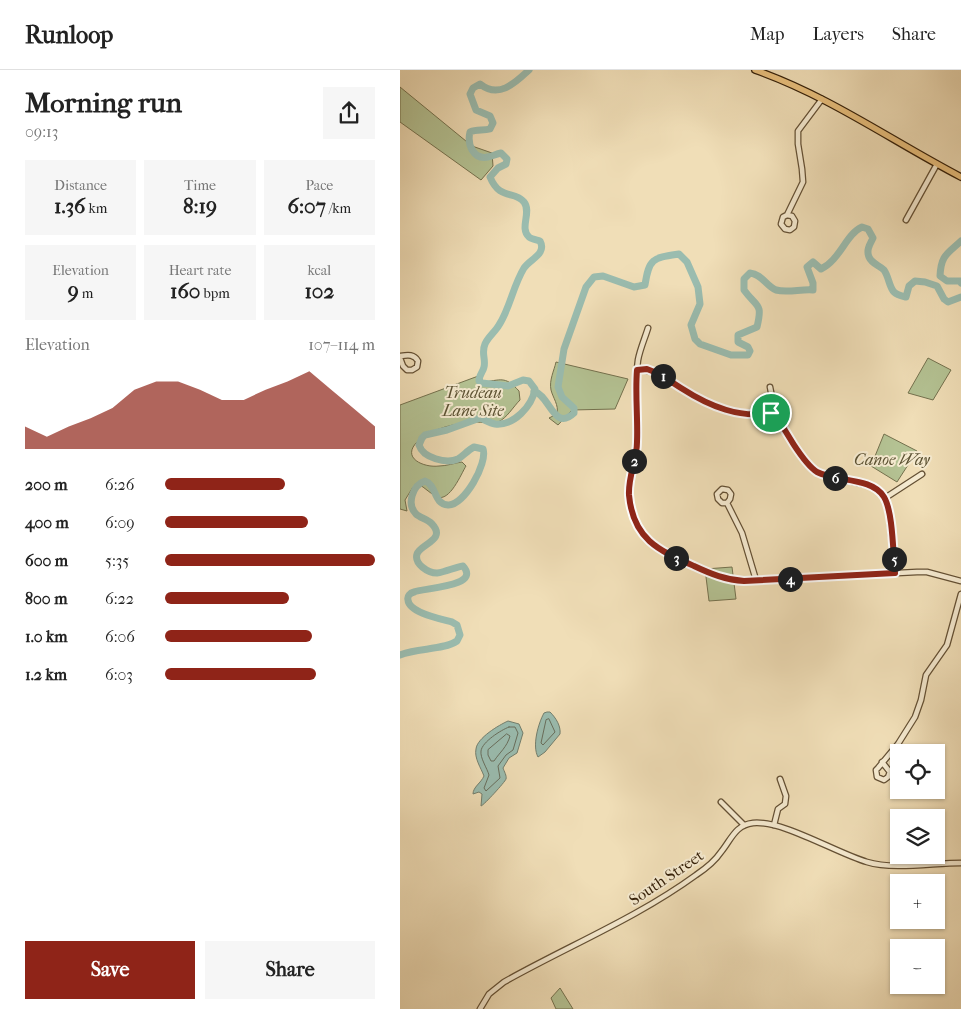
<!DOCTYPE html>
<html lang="en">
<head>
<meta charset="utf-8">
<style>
	body { margin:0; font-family:"IM FELL French Canon",serif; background:#f6f6f6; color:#222; height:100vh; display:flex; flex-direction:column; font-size:19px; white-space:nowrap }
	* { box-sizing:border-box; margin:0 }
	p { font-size:16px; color:#767676 }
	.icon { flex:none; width:28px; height:28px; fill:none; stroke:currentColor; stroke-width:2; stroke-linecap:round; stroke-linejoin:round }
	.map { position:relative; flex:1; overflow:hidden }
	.side { display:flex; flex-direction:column; background:#fff; width:400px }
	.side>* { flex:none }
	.fabs { position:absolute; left:490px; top:674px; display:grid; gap:10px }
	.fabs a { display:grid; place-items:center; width:55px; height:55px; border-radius:0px; background:#fff; box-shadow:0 1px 4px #0004; font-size:25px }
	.pin { position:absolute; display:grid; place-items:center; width:42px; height:42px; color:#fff; margin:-21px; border:2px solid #fff; border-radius:50%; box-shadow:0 1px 5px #0007 }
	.km { position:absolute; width:25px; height:25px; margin:-12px; border-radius:50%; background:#222; color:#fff; font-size:14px; line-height:25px; text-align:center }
	.round { display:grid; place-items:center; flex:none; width:52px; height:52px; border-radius:0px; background:#f6f6f6 }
	.head { display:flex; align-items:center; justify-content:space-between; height:85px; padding:0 25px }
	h1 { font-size:28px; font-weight:700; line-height:38px }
	.metrics { display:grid; grid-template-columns:repeat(3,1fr); gap:8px; height:85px; padding:5px 25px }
	.metrics div { display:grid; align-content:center; border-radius:0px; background:#f6f6f6; text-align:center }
	.metrics b { font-size:21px; font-weight:700 }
	.metrics small { font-size:14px; font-weight:400 }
	.metrics p { font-size:14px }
	.chart { height:140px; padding:10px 25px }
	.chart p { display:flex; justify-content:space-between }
	.chart svg { width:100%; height:90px; margin-top:5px; fill:#8f2418; opacity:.7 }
	.primary-button { display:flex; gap:10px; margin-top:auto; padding:10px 25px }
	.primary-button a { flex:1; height:58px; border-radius:0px; background:#8f2418; color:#fff; font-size:20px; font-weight:700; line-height:58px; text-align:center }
	.primary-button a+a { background:#f6f6f6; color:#222 }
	ul { padding:0 25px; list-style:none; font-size:16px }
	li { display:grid; grid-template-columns:80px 60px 1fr; align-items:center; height:38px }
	li i { height:12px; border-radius:6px; background:#8f2418 }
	header { display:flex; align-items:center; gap:30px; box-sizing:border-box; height:70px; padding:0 25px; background:#fff; border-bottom:1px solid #e0e0e0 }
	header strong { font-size:24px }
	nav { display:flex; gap:28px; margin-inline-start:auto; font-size:18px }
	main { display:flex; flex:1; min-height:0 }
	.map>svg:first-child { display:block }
</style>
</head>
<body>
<header>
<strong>Runloop</strong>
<nav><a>Map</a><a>Layers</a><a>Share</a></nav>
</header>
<main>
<section class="side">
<div class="head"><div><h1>Morning run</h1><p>09:13</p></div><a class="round"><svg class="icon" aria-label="share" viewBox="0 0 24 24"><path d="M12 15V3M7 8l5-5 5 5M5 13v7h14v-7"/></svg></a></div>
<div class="metrics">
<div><p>Distance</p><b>1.36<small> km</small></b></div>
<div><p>Time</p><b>8:19</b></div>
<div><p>Pace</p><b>6:07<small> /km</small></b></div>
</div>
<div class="metrics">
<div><p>Elevation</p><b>9<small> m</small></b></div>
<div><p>Heart rate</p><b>160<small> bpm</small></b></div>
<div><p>kcal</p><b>102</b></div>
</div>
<div class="chart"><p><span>Elevation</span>107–114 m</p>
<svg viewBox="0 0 160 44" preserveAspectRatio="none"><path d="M0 44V33L10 38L20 33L30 29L40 24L50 15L60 11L70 11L80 15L90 20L100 20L110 15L120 11L130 6L140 15L150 24L160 33V44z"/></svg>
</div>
<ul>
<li><b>200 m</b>6:26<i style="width:57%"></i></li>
<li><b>400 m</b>6:09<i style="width:68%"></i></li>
<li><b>600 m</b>5:35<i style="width:100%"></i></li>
<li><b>800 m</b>6:22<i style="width:59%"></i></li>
<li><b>1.0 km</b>6:06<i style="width:70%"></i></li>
<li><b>1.2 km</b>6:03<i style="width:72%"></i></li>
</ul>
<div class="primary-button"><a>Save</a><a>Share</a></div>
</section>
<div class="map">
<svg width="561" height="939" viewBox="0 0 561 939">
	<rect width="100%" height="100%" fill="#f0deb7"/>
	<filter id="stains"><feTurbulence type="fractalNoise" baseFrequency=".004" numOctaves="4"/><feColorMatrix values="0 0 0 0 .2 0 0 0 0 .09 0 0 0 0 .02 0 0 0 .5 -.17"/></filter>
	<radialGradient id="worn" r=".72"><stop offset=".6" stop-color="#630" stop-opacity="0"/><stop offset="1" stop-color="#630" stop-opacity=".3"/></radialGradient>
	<g fill="#b4c293" stroke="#74714e">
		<path d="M0 17 72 76 92 83 93 96 81 110 0 52Z"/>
		<path d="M528 288 551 300 533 330 508 323Z"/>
		<path d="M156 292 228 309 215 339 172 340 158 355 149 348 157 344C159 335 153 328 151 320 149 310 154 301 156 292Z"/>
		<path d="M81 305 82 310 85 312C103 309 106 307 119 321L120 330C113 337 107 348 98 352 91 354 82 352 75 352 56 353 33 358 18 371 0 388 24 398 39 396 47 396 54 393 62 392L66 396C61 404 50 432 37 427 31 424 25 418 20 415L13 417 5 430 7 441 0 439V335Z"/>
		<path d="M484 364 517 381 497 412 471 396Z"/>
		<path d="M332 497 336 529 309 531 305 499Z"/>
		<path d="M160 918 173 939H156L151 928Z"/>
	</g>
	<g fill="#9abcaf" stroke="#727e6d">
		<path d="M147 642H150C156 648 161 656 160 664L145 682 138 687C132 676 138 654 144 643Z"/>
		<path d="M108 651 119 654 123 663 117 683 109 688 103 698C104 701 107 706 106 709 105 712 84 735 81 736L82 724 79 722 73 724C73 717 81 713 84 706 81 698 74 688 76 679 77 668 99 655 108 651Z"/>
	</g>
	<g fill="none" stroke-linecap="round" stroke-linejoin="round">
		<g stroke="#686e5c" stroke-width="1">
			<path d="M149 649 155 662 143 675 141 673 146 650Z"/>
			<path d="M109 657H115L118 663 113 680 106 685 98 696 100 708 86 721 84 718 89 705C87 698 80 688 81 681 82 672 101 660 109 657Z"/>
			<path d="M107 664 110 666C107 677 100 682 94 691H91L88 685V680Z"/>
		</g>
		<g stroke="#9abcaf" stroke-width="7">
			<path d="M561 171C547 184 541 185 540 206L547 211H560L561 213"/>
			<path d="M134 321C150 326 154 362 174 343V338L162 327 158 317 164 279 186 217 194 207 203 206 234 217 245 215C249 188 253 188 279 184L287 192 298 217 300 234 291 255 295 269 300 274 331 285H348L350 281 348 277 338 272V265L357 257C363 232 357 238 344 220V209L350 203C362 204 366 216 376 220 387 223 401 219 413 220V213L407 197 413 192 421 199C440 190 446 164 462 157L468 159 473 168C470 174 466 180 469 187 472 194 479 195 484 200 489 207 489 217 494 222 497 225 502 226 506 227L509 216 515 211 525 212 537 216 544 229 548 232 561 227"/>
			<path d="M0 585C17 578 44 580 57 571L60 565 57 555 52 552C41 549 9 543 8 530 7 526 10 523 14 522 22 518 82 517 63 496 55 497 46 502 37 503 28 503 14 494 17 484 20 474 47 470 32 454 28 449 20 448 16 444 6 434 13 415 25 411 37 415 33 434 48 435 64 436 88 393 83 379L74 377C68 380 63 386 58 389 46 394 23 388 19 375L22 368 25 365 47 360 80 348C85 350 90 353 95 354 114 356 132 336 135 319L129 311 123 310 108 316 82 313 79 311C79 305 83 302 84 297 86 289 81 283 85 274 88 267 95 262 99 255 110 238 113 216 124 198 130 189 147 184 140 171 137 170 131 169 129 167 119 158 132 142 124 132 114 120 100 131 90 107L98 98 106 94 107 89 101 83C96 84 93 86 88 87 73 90 67 74 70 62 77 59 83 61 90 59L93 53 90 46 76 40 70 24 73 18 80 14C99 29 115 13 129 0"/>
		</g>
		<g stroke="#645034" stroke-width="7">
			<g id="minor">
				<path d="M387 145 383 147 381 154 385 159 390 160 394 157 395 151 392 146 387 145 403 112 402 99 398 74V61L422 29"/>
				<path d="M506 150 537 94"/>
				<path d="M248 258C245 268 240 279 238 290 234 317 237 343 237 370 237 388 228 404 229 422 231 466 254 478 291 495 309 503 324 510 345 511L517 502H527L561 511"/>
				<path d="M0 286C8 285 14 284 18 291L17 297 12 300H7L3 296 0 288"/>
				<path d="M237 300C254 299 266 308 279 317 308 336 340 351 375 342"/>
				<path d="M370 317 375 342 399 383 409 396 426 406 472 416 484 426 489 442 495 503"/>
				<path d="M485 428 522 404"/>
				<path d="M327 433H322L318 429 317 424 322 419 328 420 331 424 330 429 327 433 342 463 356 510"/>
				<path d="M482 692 490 702 488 707 484 710 477 707 476 700 478 698 498 674 515 647 521 630 526 605 547 575 561 524"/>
				<path d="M321 732 344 755"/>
				<path d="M374 755 378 739 385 734 386 726 380 709"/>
				<path d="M80 939 89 924 104 912C168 876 237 848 296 805 305 799 315 791 321 782 331 770 335 755 353 753 383 750 436 783 467 792 493 800 533 793 561 793"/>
			</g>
		</g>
		<g stroke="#352009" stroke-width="8">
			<path id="major" d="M355 0C429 26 492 71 561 107"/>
		</g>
		<use href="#minor" stroke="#f5ead0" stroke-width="4.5"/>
		<use href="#major" stroke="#e8bf7c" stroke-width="5.5"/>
	</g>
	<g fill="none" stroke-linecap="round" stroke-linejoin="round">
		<g stroke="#fff" stroke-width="10">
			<path id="route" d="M247 299C259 303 270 311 281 318 309 336 341 350 375 342 383 358 403 393 417 402 436 412 472 407 484 427 493 442 493 483 495 503L344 511C326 510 311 504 294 496 258 480 233 469 229 425 228 406 237 390 237 372 238 348 235 324 237 300Z"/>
		</g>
		<use href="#route" stroke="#8f2418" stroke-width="6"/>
	</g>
	<g text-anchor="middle" stroke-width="4" stroke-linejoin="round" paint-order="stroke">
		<g font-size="16" font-style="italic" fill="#5b5132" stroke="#f5ead0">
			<text x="73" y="328">Trudeau<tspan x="73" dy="18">Lane Site</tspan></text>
			<text x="492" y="395">Canoe Way</text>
		</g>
		<g font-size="16" fill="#352009" stroke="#f5ead0">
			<text transform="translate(266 807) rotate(-34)" y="6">South Street</text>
		</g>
	</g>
	<rect width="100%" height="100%" filter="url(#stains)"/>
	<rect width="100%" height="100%" fill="url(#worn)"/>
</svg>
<div class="fabs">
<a><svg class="icon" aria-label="locate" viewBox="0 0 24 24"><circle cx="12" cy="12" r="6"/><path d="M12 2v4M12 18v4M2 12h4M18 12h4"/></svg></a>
<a><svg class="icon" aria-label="layers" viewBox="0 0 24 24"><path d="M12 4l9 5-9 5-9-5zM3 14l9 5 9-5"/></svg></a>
<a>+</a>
<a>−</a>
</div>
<div class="pin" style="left:371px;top:343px;background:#1e9e55"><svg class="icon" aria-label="arrive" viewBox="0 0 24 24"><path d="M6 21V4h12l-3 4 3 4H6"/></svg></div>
<b class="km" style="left:263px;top:306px">1</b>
<b class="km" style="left:234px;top:391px">2</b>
<b class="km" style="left:276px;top:488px">3</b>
<b class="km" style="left:390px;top:509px">4</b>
<b class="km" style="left:494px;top:489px">5</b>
<b class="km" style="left:435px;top:408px">6</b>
</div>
</main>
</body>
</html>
